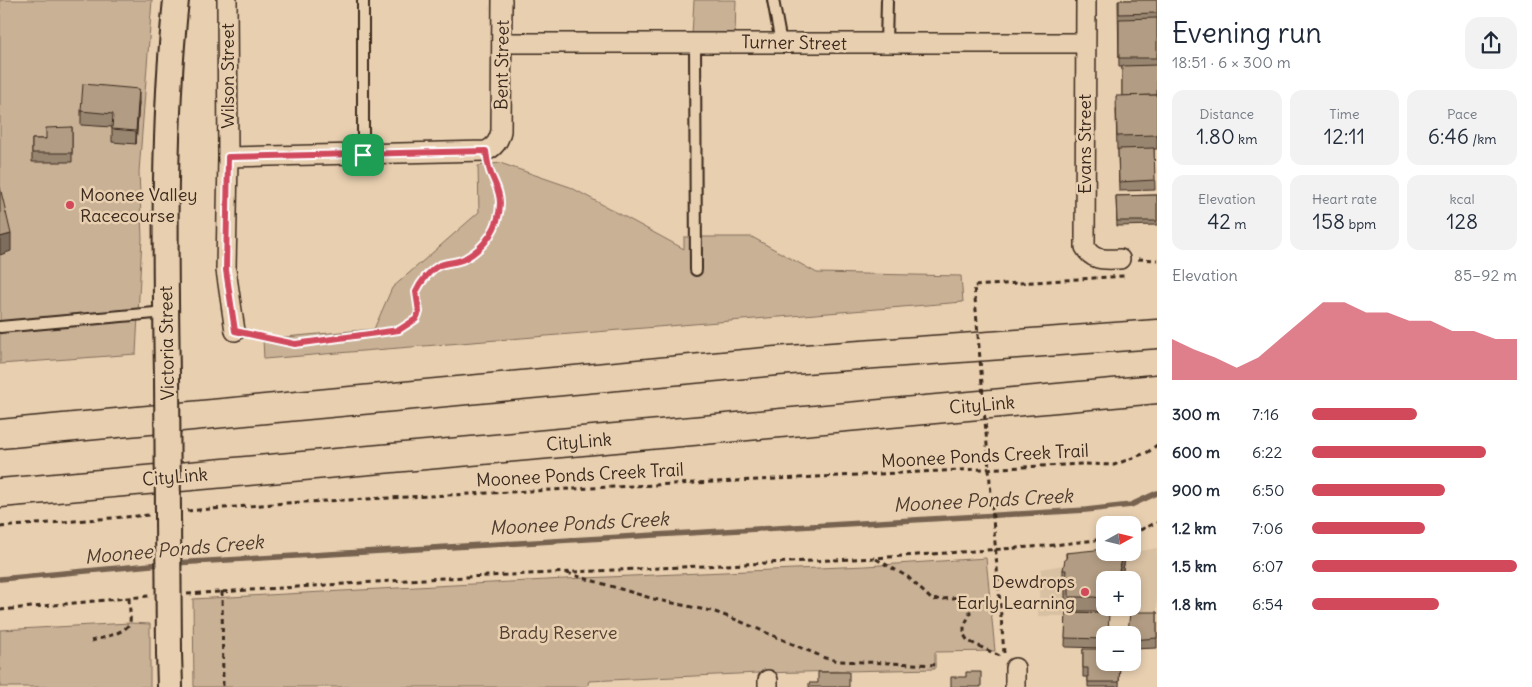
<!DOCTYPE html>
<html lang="en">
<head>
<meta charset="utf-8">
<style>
	body { margin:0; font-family:Delius,sans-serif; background:#f2f2f3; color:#1f2937; height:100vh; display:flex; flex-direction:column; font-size:19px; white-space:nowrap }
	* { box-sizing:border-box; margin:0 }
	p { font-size:16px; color:#747a83 }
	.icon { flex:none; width:28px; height:28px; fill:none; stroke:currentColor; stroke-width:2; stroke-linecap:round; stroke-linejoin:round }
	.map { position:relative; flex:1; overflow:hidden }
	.side { display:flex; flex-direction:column; background:#fff; width:375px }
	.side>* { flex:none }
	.needle { width:32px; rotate:82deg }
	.tools { position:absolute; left:1096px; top:516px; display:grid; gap:10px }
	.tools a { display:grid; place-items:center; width:45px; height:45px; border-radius:10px; background:#fff; box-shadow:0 2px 8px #0003; font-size:25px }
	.pin { position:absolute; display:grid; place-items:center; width:42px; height:42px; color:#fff; margin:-21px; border-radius:10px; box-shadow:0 2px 8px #0006 }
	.round { display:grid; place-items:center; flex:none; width:52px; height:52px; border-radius:15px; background:#f2f2f3 }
	.head { display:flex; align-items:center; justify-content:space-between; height:85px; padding:0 15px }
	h1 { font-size:28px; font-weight:600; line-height:38px }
	.stats { display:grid; grid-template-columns:repeat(3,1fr); gap:8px; height:85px; padding:5px 15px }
	.stats div { display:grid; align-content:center; border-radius:12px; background:#f2f2f3; text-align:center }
	.stats b { font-size:21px; font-weight:600 }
	.stats small { font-size:14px; font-weight:400 }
	.stats p { font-size:14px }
	.chart { height:140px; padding:10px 15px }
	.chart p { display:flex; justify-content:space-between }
	.chart svg { width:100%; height:90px; margin-top:5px; fill:#d1495b; opacity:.7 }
	ul { padding:0 15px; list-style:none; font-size:16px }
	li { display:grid; grid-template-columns:80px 60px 1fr; align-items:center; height:38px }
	li i { height:12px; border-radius:6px; background:#d1495b }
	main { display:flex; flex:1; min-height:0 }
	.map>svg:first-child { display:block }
</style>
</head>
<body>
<main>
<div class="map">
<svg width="1157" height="687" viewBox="0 0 1157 687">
	<rect width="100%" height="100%" fill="#e8cfb0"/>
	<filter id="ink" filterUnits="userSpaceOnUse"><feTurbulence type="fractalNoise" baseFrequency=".02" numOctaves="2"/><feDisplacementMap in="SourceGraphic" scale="10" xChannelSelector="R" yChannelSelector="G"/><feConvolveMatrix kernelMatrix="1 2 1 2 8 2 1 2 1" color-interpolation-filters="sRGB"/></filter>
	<g filter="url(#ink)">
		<path fill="#d8c0a2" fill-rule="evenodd" d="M1157 548V616H1038L1041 569ZM1105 580H1132V608H1105Z"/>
		<g fill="#c9b196" stroke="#826e5a">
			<path d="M0 0H152L139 172 142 238 136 354 0 364Z"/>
			<path d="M694 0H736L735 36 692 35Z"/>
			<path d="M500 163 570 187 684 249V237H752L817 273 961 276 963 302 264 359 263 339 374 329 392 288 479 212 478 166Z"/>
			<path d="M986 558 995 651 935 652V669L758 673 589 681 587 687H194L193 599 584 578 866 566Z"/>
			<path d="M130 623 150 624V687H0V630Z"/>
		</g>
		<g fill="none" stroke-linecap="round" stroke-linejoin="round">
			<g stroke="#766250" stroke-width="5.5">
				<path d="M174 563 1086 510 1131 505 1157 493"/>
				<path d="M0 579 162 564"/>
			</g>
			<g stroke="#3b2a1e" stroke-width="14">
				<g id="service">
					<path d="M363 0V155"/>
					<path d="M773 0 781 43"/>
					<path d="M695 42 696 270"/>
					<path d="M886 44 887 0"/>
					<path d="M0 327 166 312"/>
				</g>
			</g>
			<g stroke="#3b2a1e" stroke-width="22">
				<g id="minor">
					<path d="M227 0 228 157 226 270 235 331"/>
					<path d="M1086 0 1085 247C1093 262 1106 259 1120 259"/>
					<path d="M502 43H1085"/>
					<path d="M228 157 486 151C495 147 499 141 501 131L502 0"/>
					<path d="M768 687V680"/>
					<path d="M1015 687V668"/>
				</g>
			</g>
			<g stroke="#3b2a1e" stroke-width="28">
				<g id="tertiary">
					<path d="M167 376C165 250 163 125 176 0"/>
					<path d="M169 653 170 687"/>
				</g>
			</g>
			<g stroke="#3b2a1e" stroke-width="31">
				<g id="motorway">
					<path d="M0 434 776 361 1157 334"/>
					<path d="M0 493C386 458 771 425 1157 389"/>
				</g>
			</g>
			<g stroke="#3b2a1e" stroke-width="3" stroke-dasharray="5 4" stroke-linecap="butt">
				<path d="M1138 259 1157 260"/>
				<path d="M252 335 295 344 399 331 416 319 419 312 416 292 418 287 426 277 438 266 463 259 472 254 487 239 494 230 499 217 500 202 498 187 490 169"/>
				<path d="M187 511 285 503 1084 464 1114 465 1148 452 1157 445"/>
				<path d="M0 527 149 515"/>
				<path d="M1132 534 1157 522"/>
				<path d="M876 559 908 577 932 600 962 597 969 602 970 614 964 626V635L968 641 1002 657"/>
				<path d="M567 573 654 599 715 612 737 620 825 658 839 661 939 665"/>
				<path d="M222 591 223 687"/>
				<path d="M187 594 423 579 875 558 1045 546 1105 539"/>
				<path d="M0 610 149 596"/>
				<path d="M91 641C101 638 127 633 130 622 131 615 129 605 129 598"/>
			</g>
			<use href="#service" stroke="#e8cfb0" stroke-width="10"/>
			<use href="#minor" stroke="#e8cfb0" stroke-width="19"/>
			<use href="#tertiary" stroke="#e8cfb0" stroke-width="24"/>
			<use href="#motorway" stroke="#e8cfb0" stroke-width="28"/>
			<g stroke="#3b2a1e" stroke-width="28" stroke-linecap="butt">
				<path id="tertiary-bridge" d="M167 376 169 653"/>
			</g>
			<path stroke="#3b2a1e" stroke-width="3" stroke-dasharray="5 4" stroke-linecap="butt" d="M1004 653 974 286 1124 276"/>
			<use href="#tertiary-bridge" stroke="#e8cfb0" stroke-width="24"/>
		</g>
		<g fill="#998671" stroke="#3b2a1e">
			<path d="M1118 0H1157V149H1154L1155 190 1119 191 1118 150H1117L1116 110 1122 96V67H1119Z"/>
			<path d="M139 102 136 144 112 142V127L81 125V111Z"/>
			<path d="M72 127V162H32V139H46Z"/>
			<path d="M1157 195V225L1117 226 1116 196Z"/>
			<path d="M1125 552V560L1122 572 1125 580H1105V608H1115L1113 614H1109L1105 635V648L1065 647 1066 612 1105 613 1094 611H1069V601L1065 600V583H1063V570L1066 559V553Z"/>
			<path d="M1157 612V648L1132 649V635H1128V632Z"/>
			<path d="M1083 649 1120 662 1119 687H1088V677H1083Z"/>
		</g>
		<g fill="#7d6d5c" stroke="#3b2a1e">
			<path d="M139 89V102L136 144V131Z"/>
			<path d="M11 234V251L0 255V237Z"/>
			<path d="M1124 552H1125V560L1121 580 1119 571Z"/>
		</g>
		<g fill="#b29c83" stroke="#3b2a1e">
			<path d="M1119 0H1157V13L1119 14Z"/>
			<path d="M1157 18V58H1119V19Z"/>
			<path d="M1157 65V95L1122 96V66Z"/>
			<path d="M83 84 139 89 136 131 112 129 113 114 81 111Z"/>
			<path d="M1157 95V135L1117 136 1116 96Z"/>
			<path d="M72 127V153H32V139H46V128Z"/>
			<path d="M1154 148 1155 180 1119 182 1118 149Z"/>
			<path d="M0 187 11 234 0 237Z"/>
			<path d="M1157 195V221H1117L1116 196Z"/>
			<path d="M1105 549V552H1124L1119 571 1125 573 1123 580H1105V599L1094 597H1069V587H1065L1066 570H1063L1065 559H1067L1066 553Z"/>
			<path d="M1066 612 1109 613 1108 635H1105V639L1065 638Z"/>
			<path d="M1130 612H1157V638L1132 640V635H1130V633L1128 632Z"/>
			<path d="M1083 649H1105V662H1120L1119 682H1088V668H1083Z"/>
			<path d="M818 672H849V687H809V683H818Z"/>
			<path d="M966 672H981V687H951V677H966Z"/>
		</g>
	</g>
	<g fill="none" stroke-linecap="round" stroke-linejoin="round" filter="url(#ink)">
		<g stroke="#fff" stroke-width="10">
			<path id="route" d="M486 151C487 158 488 167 491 174 495 184 500 191 500 203 500 226 485 248 464 259 456 263 446 262 438 266 429 271 420 283 416 292L419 312 416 319 399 330 295 344 235 331 226 270 228 157Z"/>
		</g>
		<use href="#route" stroke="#d1495b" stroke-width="6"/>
	</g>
	<g fill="#d1495b" stroke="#e8cfb0" stroke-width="2">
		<circle cx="70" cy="205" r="5"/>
		<circle cx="1085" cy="592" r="5"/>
	</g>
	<g text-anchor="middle" stroke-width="5" stroke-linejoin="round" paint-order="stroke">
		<g font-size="18" fill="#3b2a1e" stroke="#e8cfb0">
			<text transform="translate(794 43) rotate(1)" y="6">Turner Street</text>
			<text transform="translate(502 65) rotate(-89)" y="6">Bent Street</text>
			<text transform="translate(228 76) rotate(-90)" y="6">Wilson Street</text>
			<text transform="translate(1085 144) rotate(-90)" y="6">Evans Street</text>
			<text transform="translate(167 343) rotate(-91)" y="6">Victoria Street</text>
			<text transform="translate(982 405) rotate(-5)" y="6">CityLink</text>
			<text transform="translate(579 442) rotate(-5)" y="6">CityLink</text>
			<text transform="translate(985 456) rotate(-3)" y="6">Moonee Ponds Creek Trail</text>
			<text transform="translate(580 475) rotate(-3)" y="6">Moonee Ponds Creek Trail</text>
			<text transform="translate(175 477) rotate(-5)" y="6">CityLink</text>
		</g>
		<g font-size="18" fill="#3b2a1e" stroke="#e8cfb0" text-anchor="start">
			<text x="80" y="201">Moonee Valley<tspan x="80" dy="21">Racecourse</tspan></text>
			<text x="1075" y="588" text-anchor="end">Dewdrops<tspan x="1075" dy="21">Early Learning</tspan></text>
		</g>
		<g font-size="18" fill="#503e30" stroke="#e8cfb0">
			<text x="558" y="639">Brady Reserve</text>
		</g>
		<g font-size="19" font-style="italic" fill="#4f3d2f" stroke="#e8cfb0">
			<text transform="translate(983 500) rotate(-3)" y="7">Moonee Ponds Creek</text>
			<text transform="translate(579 523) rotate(-3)" y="7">Moonee Ponds Creek</text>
			<text transform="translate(174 549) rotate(-5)" y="7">Moonee Ponds Creek</text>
		</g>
	</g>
</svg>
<div class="tools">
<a><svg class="needle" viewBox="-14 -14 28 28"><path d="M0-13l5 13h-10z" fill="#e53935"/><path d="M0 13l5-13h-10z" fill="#747a83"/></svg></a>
<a>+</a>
<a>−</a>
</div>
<div class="pin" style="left:363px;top:155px;background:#1e9e55"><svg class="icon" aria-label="arrive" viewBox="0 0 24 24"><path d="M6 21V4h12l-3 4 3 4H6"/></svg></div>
</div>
<section class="side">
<div class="head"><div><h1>Evening run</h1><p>18:51 · 6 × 300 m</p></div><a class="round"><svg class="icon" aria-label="share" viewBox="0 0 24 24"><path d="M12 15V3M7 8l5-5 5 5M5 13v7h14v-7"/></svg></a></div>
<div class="stats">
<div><p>Distance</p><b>1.80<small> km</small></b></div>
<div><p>Time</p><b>12:11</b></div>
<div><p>Pace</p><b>6:46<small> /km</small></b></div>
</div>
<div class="stats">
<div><p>Elevation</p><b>42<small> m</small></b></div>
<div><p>Heart rate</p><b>158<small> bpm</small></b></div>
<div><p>kcal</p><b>128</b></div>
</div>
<div class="chart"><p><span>Elevation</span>85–92 m</p>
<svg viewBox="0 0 160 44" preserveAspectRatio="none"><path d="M0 44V24L10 29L20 33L30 38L40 33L50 24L60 15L70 6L80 6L90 11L100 11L110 15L120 15L130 20L140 20L150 24L160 24V44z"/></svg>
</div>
<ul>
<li><b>300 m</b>7:16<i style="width:51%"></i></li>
<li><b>600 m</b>6:22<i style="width:85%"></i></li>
<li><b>900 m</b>6:50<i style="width:65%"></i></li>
<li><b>1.2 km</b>7:06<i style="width:55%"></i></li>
<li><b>1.5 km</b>6:07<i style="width:100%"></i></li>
<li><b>1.8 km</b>6:54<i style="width:62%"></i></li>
</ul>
</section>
</main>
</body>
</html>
